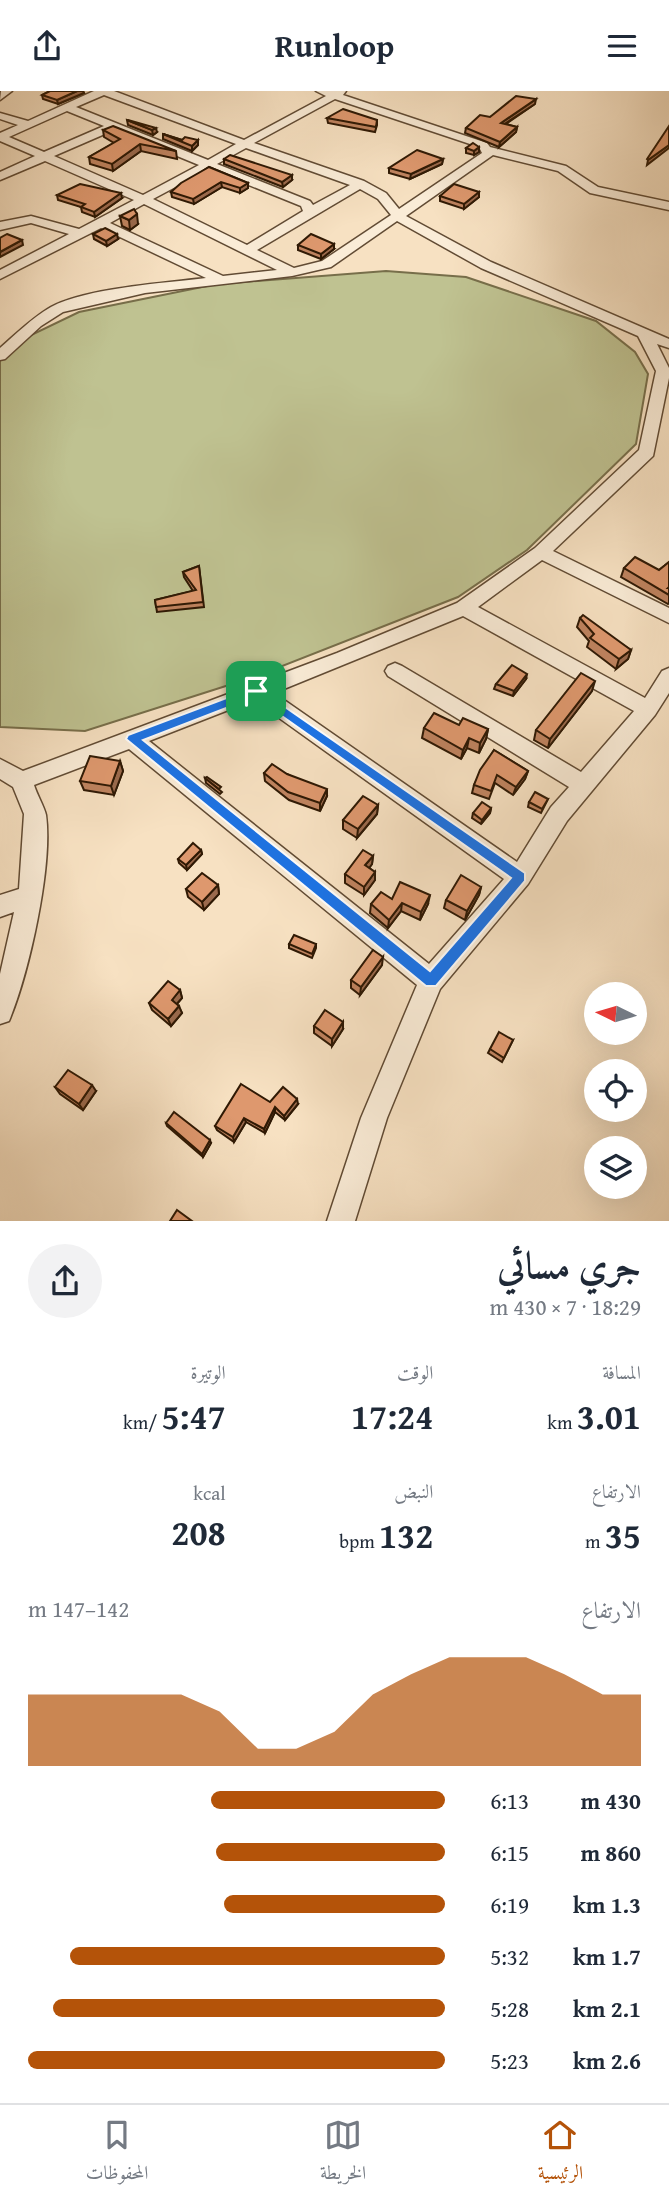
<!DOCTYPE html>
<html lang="ar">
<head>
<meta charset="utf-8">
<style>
	body { margin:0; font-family:"Gentium Book Plus",Amiri,serif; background:#f2f2f3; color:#1f2937; direction:rtl; height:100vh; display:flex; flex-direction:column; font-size:26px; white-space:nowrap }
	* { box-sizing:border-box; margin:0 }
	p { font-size:23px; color:#747a83 }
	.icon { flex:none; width:38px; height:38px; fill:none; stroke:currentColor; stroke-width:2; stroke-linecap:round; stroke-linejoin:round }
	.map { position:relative; height:1130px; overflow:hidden; direction:ltr }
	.sheet { display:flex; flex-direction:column; background:#fff; flex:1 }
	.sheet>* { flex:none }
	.needle { width:46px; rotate:275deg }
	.fabs { position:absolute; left:584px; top:891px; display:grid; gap:14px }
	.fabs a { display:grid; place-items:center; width:63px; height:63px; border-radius:50%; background:#fff; box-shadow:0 7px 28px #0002; font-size:35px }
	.pin { position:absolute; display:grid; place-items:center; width:60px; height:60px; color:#fff; margin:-30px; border-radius:14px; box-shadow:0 4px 10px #0006 }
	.round { display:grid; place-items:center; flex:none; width:74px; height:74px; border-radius:37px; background:#f2f2f3 }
	.head { display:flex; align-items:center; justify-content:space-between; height:119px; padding:0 28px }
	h1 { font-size:38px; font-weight:600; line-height:52px }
	.metrics { display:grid; grid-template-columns:repeat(3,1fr); gap:10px; height:119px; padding:7px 28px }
	.metrics div { display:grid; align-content:center }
	.metrics b { font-size:35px; font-weight:600 }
	.metrics small { font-size:19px; font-weight:400 }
	.metrics p { font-size:19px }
	.chart { height:196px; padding:14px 28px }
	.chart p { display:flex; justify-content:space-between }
	.chart svg { width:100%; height:126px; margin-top:7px; fill:#b45309; opacity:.7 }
	ul { padding:0 28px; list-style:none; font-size:23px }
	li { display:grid; grid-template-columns:112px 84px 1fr; align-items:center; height:52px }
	li i { height:18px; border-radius:9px; background:#b45309 }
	header { display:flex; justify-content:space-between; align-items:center; height:91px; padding:0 28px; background:#fff; font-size:32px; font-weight:600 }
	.tab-bar { display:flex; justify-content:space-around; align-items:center; height:98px; border-top:2px solid #e0e1e3; background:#fff; font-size:19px; color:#747a83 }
	.tab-bar a { display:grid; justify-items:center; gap:4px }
	.tab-bar .on { color:#b45309 }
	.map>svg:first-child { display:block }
</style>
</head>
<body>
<header><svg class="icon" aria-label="menu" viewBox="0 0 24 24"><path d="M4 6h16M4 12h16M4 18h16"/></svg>Runloop<svg class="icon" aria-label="share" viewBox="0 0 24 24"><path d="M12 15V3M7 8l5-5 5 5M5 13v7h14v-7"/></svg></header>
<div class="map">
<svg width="669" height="1130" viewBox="0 0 669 1130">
	<rect width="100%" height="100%" fill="#f7e1c2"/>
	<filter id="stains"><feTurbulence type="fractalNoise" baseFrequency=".00286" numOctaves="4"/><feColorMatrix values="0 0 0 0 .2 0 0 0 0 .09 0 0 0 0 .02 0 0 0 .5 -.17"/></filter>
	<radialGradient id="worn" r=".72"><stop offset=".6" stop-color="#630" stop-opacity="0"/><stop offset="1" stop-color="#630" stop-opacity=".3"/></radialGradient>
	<path fill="#bfc291" stroke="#776e4a" stroke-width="2" d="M386 180 466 186 596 230 635 261 648 283 636 353 527 459 458 506 254 586 85 640 0 636V259L79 221 217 193Z"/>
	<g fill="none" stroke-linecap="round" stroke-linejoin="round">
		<g stroke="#614b34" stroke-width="3">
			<g id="minor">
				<path d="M12 0 0 9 1 0Z"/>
				<path d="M94 0H114L244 49 326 5 316 0H346L343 4 487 52 490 56 566 75 598 96 669 111V119L590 102 558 80 493 64 406 125 491 171 669 248V257L657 253 669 277V287L653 365 553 460 669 517V532L542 469 478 516 645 607 662 580 669 577V602L655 624 567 730 528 793 440 898 387 1027 355 1130H327L361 1027 417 894 129 658 34 694C37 704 44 715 46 724 53 775 29 882 9 930L0 933V883L14 821 0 826V804L19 798 24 723 13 696 0 688V668L23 680 337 562 457 512 535 457 639 359 656 280 638 245 481 177 397 130 331 176 292 185 145 202 63 221 41 235 5 268 0 269V257C16 243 32 227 51 216 86 197 165 192 206 187L101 137 0 188V179L69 143 31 132 0 139V131L31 125 79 138 134 109 45 70 0 89V81L35 65 0 50V42L18 34 0 28V22L28 30ZM104 4 236 53 208 69 76 16ZM335 8 479 56 482 62 399 118 386 102 364 90 254 52ZM67 20 104 35 44 61 9 46ZM114 39 199 74 143 104 54 65ZM246 57 350 94 313 114 310 110 217 73ZM209 78 301 115 303 120 247 154 153 108ZM360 98 378 108 391 124 322 170 294 177 257 159ZM144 113 277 179 223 185 110 132ZM463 525 634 620 581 681 402 575 395 572 388 575 385 580 388 585 569 696 551 716 517 771 274 602ZM254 609 504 788 429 873 149 650Z"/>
			</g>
		</g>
		<use href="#minor" fill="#faecd7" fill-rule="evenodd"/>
	</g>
	<g fill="#bf835f" stroke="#2f1904" stroke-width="2">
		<path d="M50 0H83L84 2 58 13 43 8 42 4Z"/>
		<path d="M535 13 506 33 517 36 516 41 499 56 465 42 466 37 490 26Z"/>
		<path d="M327 27 377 29V34L375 41 328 32Z"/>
		<path d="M127 29 157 41 153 44 128 34Z"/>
		<path d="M103 39 176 60 177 68 141 60 113 80 90 73 89 66 114 52 104 46Z"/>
		<path d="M163 43 182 49H198V54L192 60 163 48Z"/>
		<path d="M479 56V61L474 64 466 62V57Z"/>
		<path d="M224 68 292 89 283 96 224 73Z"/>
		<path d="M443 68 442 73 410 88 389 82V77Z"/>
		<path d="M209 76 248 92V97L240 102 222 96 194 113 172 106 171 101Z"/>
		<path d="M479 101V106L464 118 440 110V105Z"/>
		<path d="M57 104 122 107 95 126 82 121 81 116 58 109Z"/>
		<path d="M120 125 138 133 130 139 122 135Z"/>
		<path d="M93 143 118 148 107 155 94 148Z"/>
		<path d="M298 154 334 158 321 168 298 159Z"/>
		<path d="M669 471V512L668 513 621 486 624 477 659 479Z"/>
		<path d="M199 475 204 516 157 521 155 509 193 500 184 486 183 481Z"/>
		<path d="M580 527 631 559 628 568 616 578 587 556 589 550 577 536Z"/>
		<path d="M526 588 513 605 494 598 496 593Z"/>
		<path d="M592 600 548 657 534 649 536 639Z"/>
		<path d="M459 634 488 638 486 648 479 662 467 657 461 668 422 647 424 637Z"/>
		<path d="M494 659 528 680 525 688 513 704 495 692 489 708 472 702 474 694Z"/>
		<path d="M120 670 123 680 114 704 84 699 80 690Z"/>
		<path d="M264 682 287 683 327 705 320 720 289 709 265 690Z"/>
		<path d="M205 687 222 701 220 703 206 692Z"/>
		<path d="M548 708 541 722 528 716 529 711Z"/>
		<path d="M378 714 377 723 357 747 343 738V729Z"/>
		<path d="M491 717 490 722 481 733 472 727 473 722Z"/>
		<path d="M201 759 202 763 187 779 179 772 178 768Z"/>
		<path d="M373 765 372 773 369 777 375 781V789L364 804 345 792V783Z"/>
		<path d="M218 794 219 803 204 819 188 806 186 798Z"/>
		<path d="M481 796 479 804 465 829 444 817 446 809Z"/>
		<path d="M392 808 428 813 420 829 401 820 388 837 370 822 371 813Z"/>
		<path d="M289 853H316V857L312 867 289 857Z"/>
		<path d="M382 874 360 904 351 897V889Z"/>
		<path d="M180 899 182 907 177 913 182 922 171 935 152 919 149 912Z"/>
		<path d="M314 935 343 938 332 955 314 942Z"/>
		<path d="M513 949 502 971 488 962 490 958Z"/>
		<path d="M55 996 96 1000 83 1019 60 1003Z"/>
		<path d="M270 1011 298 1013 285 1029 275 1021 265 1042 246 1031 234 1051 217 1039 215 1035Z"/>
		<path d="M166 1032 211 1052 203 1066 167 1035Z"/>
	</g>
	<g fill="#9b6a4d" stroke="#2f1904" stroke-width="2">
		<path d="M77 0H83L84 2 58 13 57 9Z"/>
		<path d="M536 8 535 13 500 36 501 32Z"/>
		<path d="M517 36 516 41 499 56 500 51Z"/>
		<path d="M156 37 157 41 153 44 152 39Z"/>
		<path d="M198 49V54L192 60V55Z"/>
		<path d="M140 53 141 60 113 80 112 73Z"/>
		<path d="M669 54V57L647 74 648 69Z"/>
		<path d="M479 56V61L474 64V60Z"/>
		<path d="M443 68 442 73 410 88 411 83Z"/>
		<path d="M292 84V89L283 96 282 91Z"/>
		<path d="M221 91 222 96 194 113 193 108Z"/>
		<path d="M248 92V97L240 102V97Z"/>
		<path d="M479 101V106L464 118V113Z"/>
		<path d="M121 102 122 107 95 126 94 121Z"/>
		<path d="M137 123 138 133 130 139 129 129Z"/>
		<path d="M117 143 118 148 107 155 106 150Z"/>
		<path d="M22 149 23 154 0 166V161Z"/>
		<path d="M334 153V158L321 168V163Z"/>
		<path d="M631 559 628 568 616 578 619 568Z"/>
		<path d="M527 583 526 588 513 605 514 600Z"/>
		<path d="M595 590 592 600 548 657 550 648Z"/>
		<path d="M488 638 486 648 479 662 480 652Z"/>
		<path d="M469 647 467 657 461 668 463 659Z"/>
		<path d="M120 670 123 680 114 704 111 695Z"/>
		<path d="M528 680 525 688 513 704 516 696Z"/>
		<path d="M327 698V705L320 720V712Z"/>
		<path d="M378 714 377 723 357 747 358 738Z"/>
		<path d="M491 717 490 722 481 733 482 729Z"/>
		<path d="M201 759 202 763 187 779 186 774Z"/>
		<path d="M373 765 372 773 365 783V774Z"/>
		<path d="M375 781V789L364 804V796Z"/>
		<path d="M218 794 219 803 204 819 202 811Z"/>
		<path d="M481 796 479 804 465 829 467 820Z"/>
		<path d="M430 804 428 813 420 829 421 821Z"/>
		<path d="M402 812 401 820 388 837 389 829Z"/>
		<path d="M383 866 382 874 360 904 361 896Z"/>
		<path d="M180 899 182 907 174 916 172 909Z"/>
		<path d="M179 915 182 922 171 935 168 928Z"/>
		<path d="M343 931V938L332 955V948Z"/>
		<path d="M92 994 96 1000 83 1019 79 1013Z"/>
		<path d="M297 1008 298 1013 285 1029 284 1025Z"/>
		<path d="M275 1016V1021L265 1042 264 1038Z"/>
		<path d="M244 1027 246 1031 234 1051 233 1046Z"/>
		<path d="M210 1049 211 1052 203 1066 202 1063Z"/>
	</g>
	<g fill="#de986e" stroke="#2f1904" stroke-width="2">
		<path d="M50 0H77L57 9 42 4Z"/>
		<path d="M516 5 536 8 501 32 517 36 500 51 466 37 480 24 490 26Z"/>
		<path d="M343 18 377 29 376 36 327 27Z"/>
		<path d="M127 29H128L156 37 152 39Z"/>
		<path d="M113 35 176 60 140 53 112 73 89 66 120 48 103 39Z"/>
		<path d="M669 35V54L648 69 647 68Z"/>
		<path d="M163 43 182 49 185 46 198 49 192 55Z"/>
		<path d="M473 52 479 56 474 60 466 57Z"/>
		<path d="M417 59 443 68 411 83 389 77Z"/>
		<path d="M230 64 292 84 282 91 224 68Z"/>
		<path d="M209 76 248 92 240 97 221 91 193 108 171 101 181 92Z"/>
		<path d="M80 93 121 102 94 121 81 116 85 113 57 104Z"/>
		<path d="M454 93 479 101 464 113 440 105Z"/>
		<path d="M134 118 137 123 129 129 120 125Z"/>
		<path d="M105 137 117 143 106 150 93 143Z"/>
		<path d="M7 143 22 149 0 161V147Z"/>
		<path d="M311 143 334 153 321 163 298 154Z"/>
		<path d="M635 466 659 479 669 471V496L668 497H669V504L624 477Z"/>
		<path d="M199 475 203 511 156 516 155 509 196 499 183 481Z"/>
		<path d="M583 524 631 559 619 568 590 547 594 543 580 527Z"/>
		<path d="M512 574 527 583 514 600 496 593Z"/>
		<path d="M581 582 595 590 550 648 536 639Z"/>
		<path d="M434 622 459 634 463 627 488 638 480 652 469 647 463 659 424 637Z"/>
		<path d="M494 659 528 680 516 696 497 684 491 700 474 694 480 679Z"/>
		<path d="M90 665 120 670 111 695 80 690Z"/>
		<path d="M272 673 287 683 327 698 320 712 288 701 264 682Z"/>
		<path d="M207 686 221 696 219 698 205 687Z"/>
		<path d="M535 701 548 708 542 718 529 711Z"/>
		<path d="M363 705 378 714 358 738 343 729Z"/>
		<path d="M482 711 491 717 482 729 473 722Z"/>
		<path d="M193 752 201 759 186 774 178 768Z"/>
		<path d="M363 759 373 765 365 774 375 781 364 796 345 783Z"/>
		<path d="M202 782 218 794 202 811 186 798Z"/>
		<path d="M461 784 481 796 467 820 446 809Z"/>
		<path d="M400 791 430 804 421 821 402 812 389 829 371 813 381 801 392 808Z"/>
		<path d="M294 844 316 853 312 863 289 853Z"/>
		<path d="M373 859 383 866 361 896 351 889Z"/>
		<path d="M168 890 180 899 172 909 179 915 168 928 149 912Z"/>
		<path d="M325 919 343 931 332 948 314 935Z"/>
		<path d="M499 941 513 949 504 967 490 958Z"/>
		<path d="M68 979 92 994 79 1013 55 996Z"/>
		<path d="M241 993 270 1011 283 996 297 1008 284 1025 275 1016 264 1038 244 1027 233 1046 215 1035Z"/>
		<path d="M174 1021 210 1049 202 1063 166 1032Z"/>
		<path d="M177 1119 192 1130H170Z"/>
	</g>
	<path fill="#1a73e8" stroke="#fff" stroke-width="2" fill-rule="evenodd" d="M256 596 525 782V790L436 895H426L126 648 128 644ZM255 606 511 787 430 880 143 649Z"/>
	<rect width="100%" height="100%" filter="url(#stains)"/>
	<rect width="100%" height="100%" fill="url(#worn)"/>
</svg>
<div class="fabs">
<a><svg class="needle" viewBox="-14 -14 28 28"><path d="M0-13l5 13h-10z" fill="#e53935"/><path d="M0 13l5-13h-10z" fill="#747a83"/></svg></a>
<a><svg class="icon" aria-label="locate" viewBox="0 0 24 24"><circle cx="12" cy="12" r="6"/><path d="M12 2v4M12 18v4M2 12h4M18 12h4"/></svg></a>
<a><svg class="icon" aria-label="layers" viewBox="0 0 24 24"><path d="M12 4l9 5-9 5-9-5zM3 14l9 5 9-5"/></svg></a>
</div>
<div class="pin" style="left:256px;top:600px;background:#1e9e55"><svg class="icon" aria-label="arrive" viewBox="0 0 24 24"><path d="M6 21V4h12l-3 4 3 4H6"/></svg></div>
</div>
<section class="sheet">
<div class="head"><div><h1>جري مسائي</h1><p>18:29 · 7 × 430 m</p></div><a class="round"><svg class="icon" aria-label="share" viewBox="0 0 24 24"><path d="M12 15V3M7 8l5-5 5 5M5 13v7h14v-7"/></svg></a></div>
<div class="metrics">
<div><p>المسافة</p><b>3.01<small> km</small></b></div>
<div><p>الوقت</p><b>17:24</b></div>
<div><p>الوتيرة</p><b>5:47<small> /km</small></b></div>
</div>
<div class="metrics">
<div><p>الارتفاع</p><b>35<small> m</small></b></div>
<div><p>النبض</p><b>132<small> bpm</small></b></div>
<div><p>kcal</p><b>208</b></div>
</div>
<div class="chart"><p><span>الارتفاع</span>142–147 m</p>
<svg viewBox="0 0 160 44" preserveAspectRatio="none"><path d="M0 44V19L10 19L20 19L30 19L40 19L50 25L60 38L70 38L80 32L90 19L100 12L110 6L120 6L130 6L140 12L150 19L160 19V44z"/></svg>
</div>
<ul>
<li><b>430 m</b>6:13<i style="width:56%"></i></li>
<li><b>860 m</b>6:15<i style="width:55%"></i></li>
<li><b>1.3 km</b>6:19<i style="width:53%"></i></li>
<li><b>1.7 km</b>5:32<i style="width:90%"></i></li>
<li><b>2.1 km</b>5:28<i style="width:94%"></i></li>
<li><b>2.6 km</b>5:23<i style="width:100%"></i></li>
</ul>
</section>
<nav class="tab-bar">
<a class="on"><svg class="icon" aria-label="home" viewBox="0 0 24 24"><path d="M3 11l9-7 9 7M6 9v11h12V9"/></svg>الرئيسية</a>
<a><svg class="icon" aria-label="map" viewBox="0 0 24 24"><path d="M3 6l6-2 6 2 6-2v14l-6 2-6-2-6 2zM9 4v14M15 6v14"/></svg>الخريطة</a>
<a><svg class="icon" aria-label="saved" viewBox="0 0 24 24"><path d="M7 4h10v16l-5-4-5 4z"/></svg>المحفوظات</a>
</nav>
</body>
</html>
